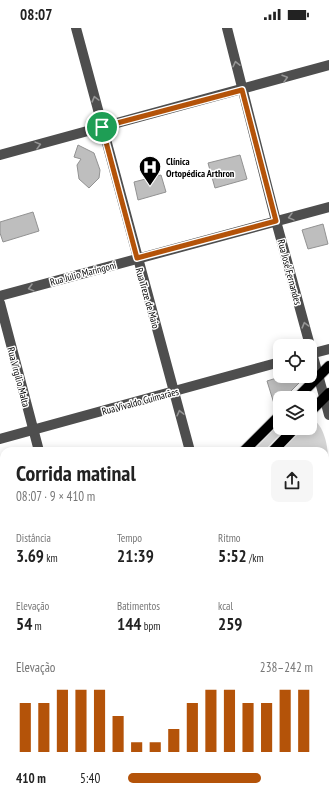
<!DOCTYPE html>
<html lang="pt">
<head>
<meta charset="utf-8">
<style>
	body { margin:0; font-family:"PT Sans Narrow",sans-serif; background:#f6f6f6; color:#222; height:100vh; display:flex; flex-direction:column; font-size:15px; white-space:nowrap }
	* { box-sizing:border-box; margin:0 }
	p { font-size:13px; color:#767676 }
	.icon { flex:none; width:22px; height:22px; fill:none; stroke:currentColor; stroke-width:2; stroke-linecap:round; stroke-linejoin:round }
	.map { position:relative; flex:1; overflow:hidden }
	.panel { position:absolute; left:0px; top:419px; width:329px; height:354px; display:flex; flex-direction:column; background:#fff; border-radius:12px 12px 0 0; box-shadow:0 2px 10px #0003 }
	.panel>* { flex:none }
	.fabs { position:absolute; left:273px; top:311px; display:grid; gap:8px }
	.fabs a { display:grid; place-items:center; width:44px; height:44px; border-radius:8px; background:#fff; box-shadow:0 2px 10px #0003; font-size:20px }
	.pin { position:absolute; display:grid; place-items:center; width:34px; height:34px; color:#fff; margin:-17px; border:2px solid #fff; border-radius:50%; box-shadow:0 1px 4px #0007 }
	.round { display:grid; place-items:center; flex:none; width:42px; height:42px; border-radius:8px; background:#f6f6f6 }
	.overview { display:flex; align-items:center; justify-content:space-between; height:68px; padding:0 16px }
	h1 { font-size:22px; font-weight:700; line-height:30px }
	.stats { display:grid; grid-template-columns:repeat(3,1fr); gap:6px; height:68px; padding:4px 16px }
	.stats div { display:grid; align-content:center }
	.stats b { font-size:17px; font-weight:700 }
	.stats small { font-size:11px; font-weight:400 }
	.stats p { font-size:11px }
	.chart { height:112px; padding:8px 16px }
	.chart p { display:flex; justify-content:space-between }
	.chart svg { width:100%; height:72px; margin-top:4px; stroke:#b45309; stroke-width:6 }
	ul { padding:0 16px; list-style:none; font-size:13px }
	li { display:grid; grid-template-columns:64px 48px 1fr; align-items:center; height:30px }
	li i { height:10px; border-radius:5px; background:#b45309 }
	.status { display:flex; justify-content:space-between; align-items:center; height:28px; padding:0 20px; background:#fff; direction:ltr }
	.status svg { height:11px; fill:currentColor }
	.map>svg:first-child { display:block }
</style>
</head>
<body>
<div class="status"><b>08:07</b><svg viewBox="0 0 49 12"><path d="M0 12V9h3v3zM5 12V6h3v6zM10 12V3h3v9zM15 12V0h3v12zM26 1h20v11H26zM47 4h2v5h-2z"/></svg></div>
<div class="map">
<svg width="329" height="773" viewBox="0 0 329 773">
	<rect width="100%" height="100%" fill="#fff"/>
	<g fill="#d5d5d5">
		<path d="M314 392C329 403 329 434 329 451L325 452V423H281L304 400H310V394Z"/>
		<path d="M280 395V400H286L264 423H253Z"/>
		<path d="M4 694V739L0 735V698Z"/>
	</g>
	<g fill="#bebebe" stroke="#929292">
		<path d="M78 117 94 125 100 142 99 150 89 160 79 151 77 137 81 131 74 129Z"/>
		<path d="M240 127 247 151 215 160 208 135Z"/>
		<path d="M161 147 166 164 138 172 134 154Z"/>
		<path d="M33 184 39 203 3 214 0 205V194Z"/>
		<path d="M323 196 328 216 308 221 302 202Z"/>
		<path d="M283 348H306L284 370H280V381L276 382 267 353Z"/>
	</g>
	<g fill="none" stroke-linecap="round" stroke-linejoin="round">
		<g stroke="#dbdbdb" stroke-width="12">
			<g id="major">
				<path d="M297 370 329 338"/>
				<path d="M310 384 329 365"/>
				<path d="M244 423 280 387"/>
				<path d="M273 423 295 400"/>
				<path d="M0 656 4 652"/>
				<path d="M0 684 4 680"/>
			</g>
		</g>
		<g stroke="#4e4e4e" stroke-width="10">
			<path d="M76 0 190 423"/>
			<path d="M227 0 276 193 329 387"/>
			<path d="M0 127 329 37"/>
			<path d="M0 268 329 179"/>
			<path d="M0 275 39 423"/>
			<path d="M310 326 329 321"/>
			<path d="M0 411 280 334"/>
			<path d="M325 461 329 459"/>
			<path d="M0 553 4 552"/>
			<path d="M325 607 329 606"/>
			<path d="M325 748 329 747"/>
			<path d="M0 753 4 757"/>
			<path d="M15 769 19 773"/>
			<path d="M181 769 184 773"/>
			<path d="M316 769 318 773"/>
			<path d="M273 773 280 769"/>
		</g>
		<use href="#major" stroke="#000" stroke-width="10"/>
	</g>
	<defs><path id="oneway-chevron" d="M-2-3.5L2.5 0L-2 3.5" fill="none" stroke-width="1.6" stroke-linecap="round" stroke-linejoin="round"/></defs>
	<g stroke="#959595">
		<use href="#oneway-chevron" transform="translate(236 36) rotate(-103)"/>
		<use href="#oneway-chevron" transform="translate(285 50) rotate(-16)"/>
		<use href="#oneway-chevron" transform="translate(95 71) rotate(-105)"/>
		<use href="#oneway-chevron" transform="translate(38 117) rotate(-15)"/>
		<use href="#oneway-chevron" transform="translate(291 189) rotate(165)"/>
		<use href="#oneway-chevron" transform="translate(31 260) rotate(165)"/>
		<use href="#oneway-chevron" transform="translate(305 297) rotate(-105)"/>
		<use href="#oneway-chevron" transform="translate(180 385) rotate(-104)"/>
	</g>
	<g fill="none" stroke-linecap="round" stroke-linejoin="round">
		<g stroke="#fff" stroke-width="8">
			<path id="route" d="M242 62 276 193 137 230 102 99Z"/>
		</g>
		<use href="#route" stroke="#b45309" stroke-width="5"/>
	</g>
	<defs>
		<g id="hospital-pin" transform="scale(1.15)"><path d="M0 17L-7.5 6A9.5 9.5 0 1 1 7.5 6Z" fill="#000" stroke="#fff"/><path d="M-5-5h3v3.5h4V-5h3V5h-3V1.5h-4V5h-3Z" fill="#fff"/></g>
	</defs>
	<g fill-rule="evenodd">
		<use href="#hospital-pin" x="150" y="139"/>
	</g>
	<g text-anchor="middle" stroke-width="3" stroke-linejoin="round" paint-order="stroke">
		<g font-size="10" font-weight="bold" fill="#000" stroke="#fff" text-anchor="start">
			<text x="166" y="137">Clínica<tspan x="166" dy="12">Ortopédica Arthron</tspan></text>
		</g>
		<g font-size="10" fill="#000" stroke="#fff">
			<text transform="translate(290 244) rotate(75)" y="4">Rua José Fernandes</text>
			<text transform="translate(83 245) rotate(-15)" y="4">Rua Júlio Maringoni</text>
			<text transform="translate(148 270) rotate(74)" y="4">Rua Treze de Maio</text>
			<text transform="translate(19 349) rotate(75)" y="4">Rua Virgílio Malta</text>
			<text transform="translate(140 373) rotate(-15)" y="4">Rua Vivaldo Guimarães</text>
		</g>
	</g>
</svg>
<div class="fabs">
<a><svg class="icon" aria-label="locate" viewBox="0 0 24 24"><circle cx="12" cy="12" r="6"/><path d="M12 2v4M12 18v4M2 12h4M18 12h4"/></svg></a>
<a><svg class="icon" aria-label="layers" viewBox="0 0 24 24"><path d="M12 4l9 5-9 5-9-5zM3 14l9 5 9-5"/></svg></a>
</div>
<div class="pin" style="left:102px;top:99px;background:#1e9e55"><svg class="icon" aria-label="arrive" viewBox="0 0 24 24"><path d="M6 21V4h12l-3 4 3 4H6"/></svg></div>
<section class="panel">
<div class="overview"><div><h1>Corrida matinal</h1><p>08:07 · 9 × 410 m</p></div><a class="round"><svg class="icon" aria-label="share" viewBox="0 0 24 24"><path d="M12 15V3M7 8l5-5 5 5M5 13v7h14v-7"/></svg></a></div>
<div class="stats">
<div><p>Distância</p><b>3.69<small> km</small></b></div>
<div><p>Tempo</p><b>21:39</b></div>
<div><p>Ritmo</p><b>5:52<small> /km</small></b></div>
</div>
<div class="stats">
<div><p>Elevação</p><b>54<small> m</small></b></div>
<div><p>Batimentos</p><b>144<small> bpm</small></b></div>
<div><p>kcal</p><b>259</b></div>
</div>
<div class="chart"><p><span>Elevação</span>238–242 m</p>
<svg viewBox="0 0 160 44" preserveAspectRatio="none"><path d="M5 44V14M15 44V14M25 44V6M35 44V6M45 44V6M55 44V22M65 44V38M75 44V38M85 44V30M95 44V14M105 44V6M115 44V6M125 44V14M135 44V14M145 44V6M155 44V6"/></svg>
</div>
<ul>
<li><b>410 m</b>5:40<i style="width:72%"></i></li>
</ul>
</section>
</div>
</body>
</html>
